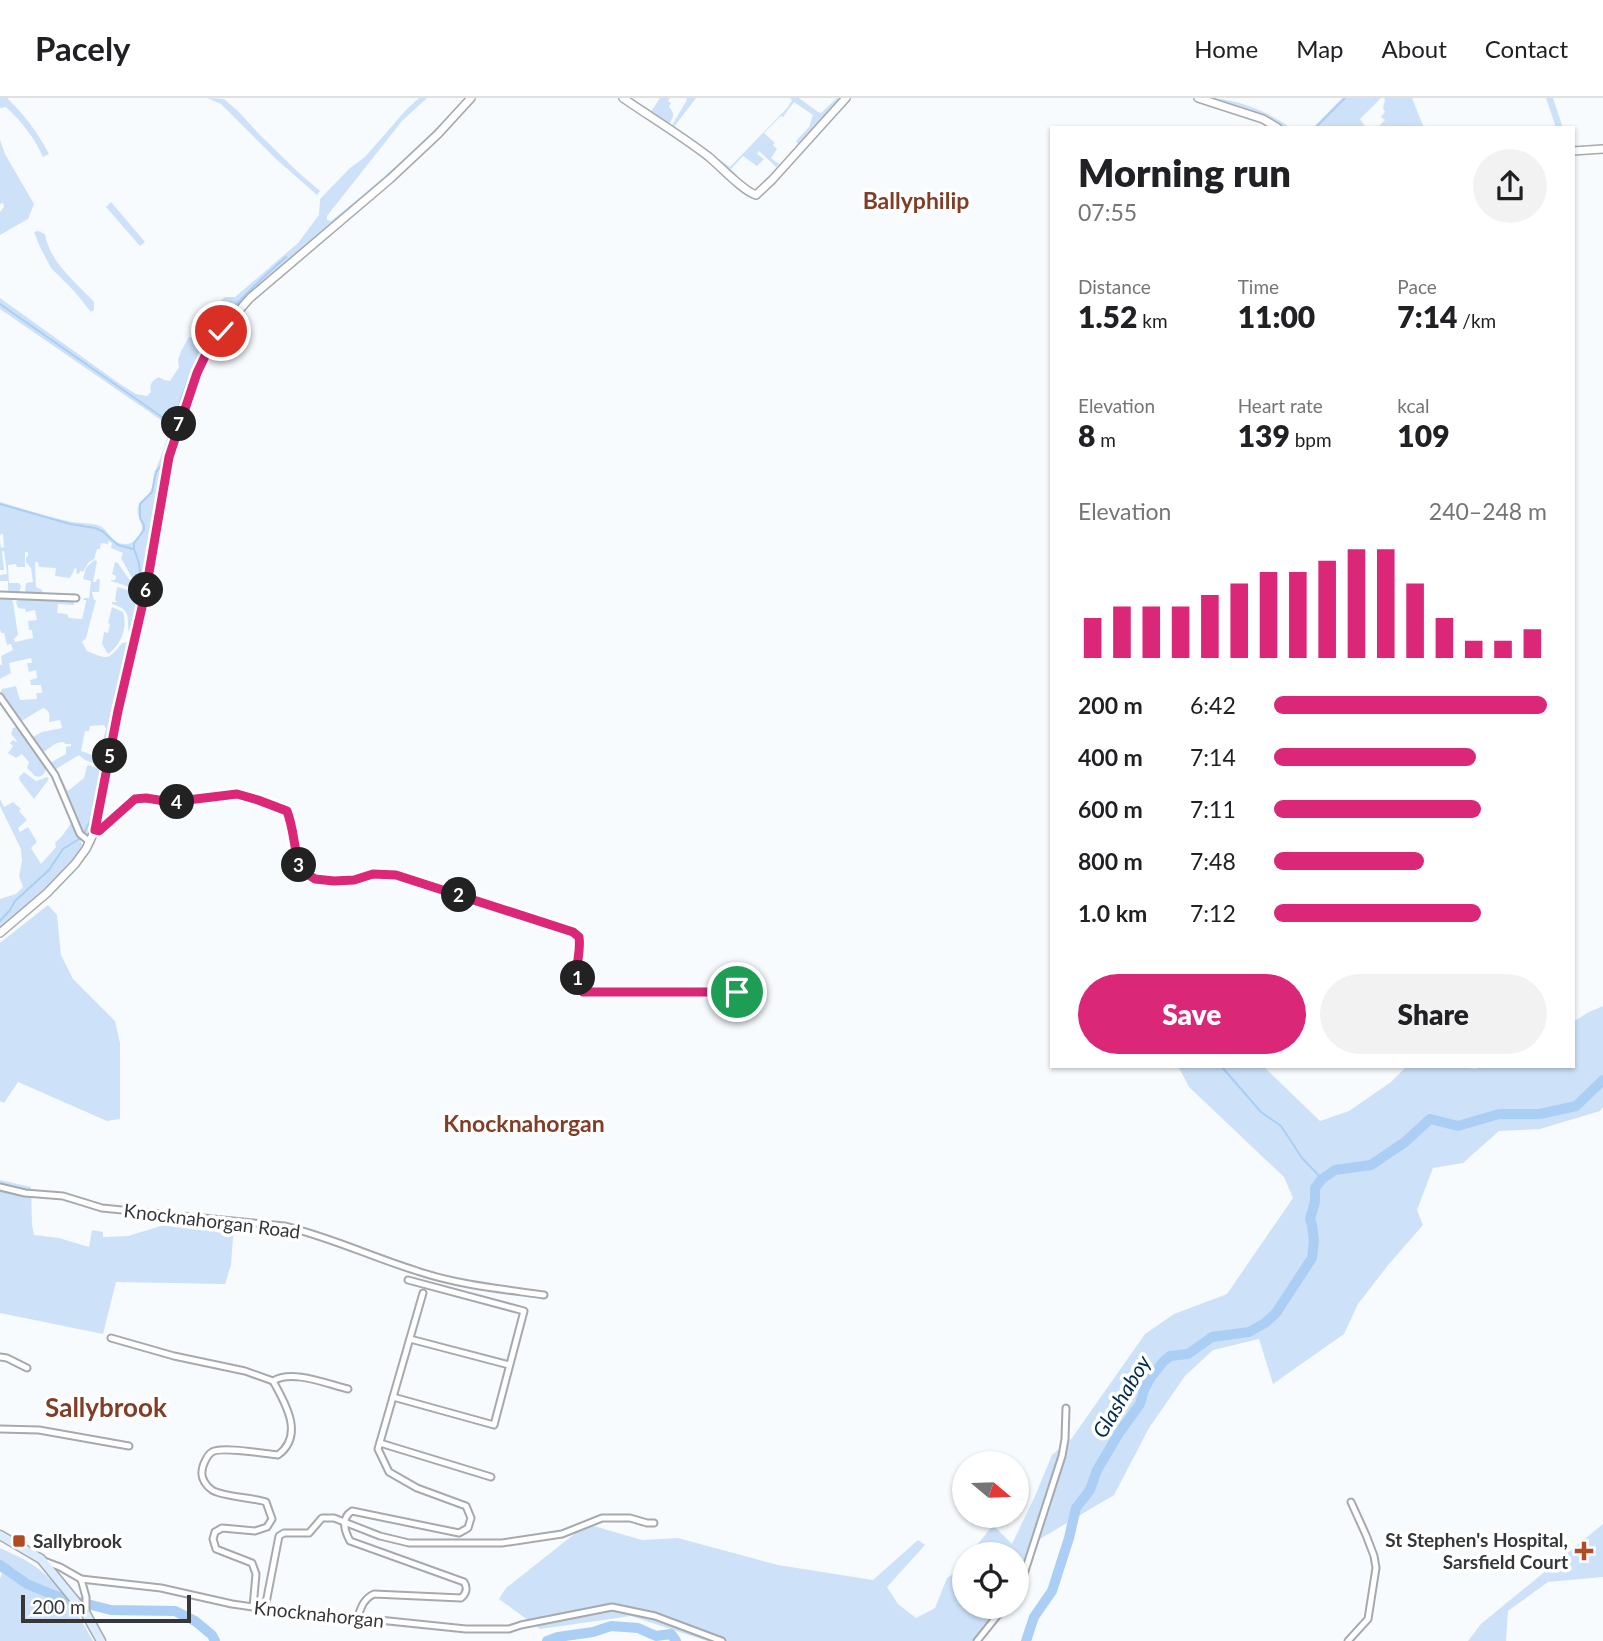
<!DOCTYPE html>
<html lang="en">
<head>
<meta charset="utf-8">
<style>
	body { margin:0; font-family:Lato,sans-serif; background:#f2f2f2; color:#202124; height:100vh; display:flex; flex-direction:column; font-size:26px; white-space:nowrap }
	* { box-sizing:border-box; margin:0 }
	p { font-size:23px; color:#757577 }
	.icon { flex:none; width:38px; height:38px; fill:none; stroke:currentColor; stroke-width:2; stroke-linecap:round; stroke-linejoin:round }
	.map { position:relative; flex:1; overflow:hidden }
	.drawer { position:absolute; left:1050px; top:28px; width:525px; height:942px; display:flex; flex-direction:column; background:#fff; border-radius:0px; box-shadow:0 2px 5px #0004 }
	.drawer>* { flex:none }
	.needle { width:46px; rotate:109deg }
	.fabs { position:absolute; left:952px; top:1353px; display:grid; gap:14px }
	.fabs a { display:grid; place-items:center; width:77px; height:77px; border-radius:50%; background:#fff; box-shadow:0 2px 5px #0004; font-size:35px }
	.scale { position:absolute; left:21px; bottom:18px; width:170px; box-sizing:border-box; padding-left:7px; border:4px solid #353739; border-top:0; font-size:19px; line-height:24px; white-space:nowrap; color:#353739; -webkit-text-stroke:5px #fff; paint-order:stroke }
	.pin { position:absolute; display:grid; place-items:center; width:60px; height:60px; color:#fff; margin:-30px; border:4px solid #fff; border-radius:50%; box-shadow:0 2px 7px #0007 }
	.km { position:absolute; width:35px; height:35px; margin:-18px; border-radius:50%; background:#222; color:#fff; font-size:19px; line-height:35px; text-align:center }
	.round { display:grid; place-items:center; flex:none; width:74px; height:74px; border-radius:37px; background:#f2f2f2 }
	.headline { display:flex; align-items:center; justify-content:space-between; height:119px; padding:0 28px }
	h1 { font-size:38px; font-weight:800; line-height:52px }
	.figures { display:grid; grid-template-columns:repeat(3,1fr); gap:10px; height:119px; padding:7px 28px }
	.figures div { display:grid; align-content:center }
	.figures b { font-size:30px; font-weight:800 }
	.figures small { font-size:19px; font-weight:400 }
	.figures p { font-size:19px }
	.chart { height:196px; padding:14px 28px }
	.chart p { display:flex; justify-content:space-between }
	.chart svg { width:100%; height:126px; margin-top:7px; stroke:#db2777; stroke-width:6 }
	.cta { display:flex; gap:14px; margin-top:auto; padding:14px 28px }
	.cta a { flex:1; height:80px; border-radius:42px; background:#db2777; color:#fff; font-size:28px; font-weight:800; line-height:80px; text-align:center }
	.cta a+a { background:#f2f2f2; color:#202124 }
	ul { padding:0 28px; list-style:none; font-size:23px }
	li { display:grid; grid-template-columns:112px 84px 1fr; align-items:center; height:52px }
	li i { height:18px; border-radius:9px; background:#db2777 }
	header { display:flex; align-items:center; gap:42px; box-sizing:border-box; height:98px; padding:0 35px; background:#fff; border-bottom:2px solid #e0e0e0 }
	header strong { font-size:33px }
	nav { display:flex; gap:38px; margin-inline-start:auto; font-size:24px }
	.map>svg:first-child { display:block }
</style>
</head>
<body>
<header>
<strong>Pacely</strong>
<nav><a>Home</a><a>Map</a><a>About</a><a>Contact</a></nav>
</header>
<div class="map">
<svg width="1603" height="1543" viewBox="0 0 1603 1543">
	<rect width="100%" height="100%" fill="#f7fbfe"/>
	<g fill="#cde2f9">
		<path d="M0 0H7C24 16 38 35 49 56L43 59C34 39 22 24 6 9L0 10Z"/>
		<path d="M207 0 224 1 238 13 259 36 298 74 320 93 317 97 276 61 221 6Z"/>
		<path d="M419 0H427L402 23 327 118V122L331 123C378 85 424 45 465 0H468L429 41 219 232 172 339 144 486 140 489 132 480 121 460 123 455 111 450 112 445 109 443 108 446 101 445 100 451H97L94 461 88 465 83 474 80 473 79 476 76 475 77 471 75 470 70 480 55 478 56 470 39 469 38 464H35L36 489 42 492 44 497 27 496 25 493 26 485 33 484 31 470 26 464V459L28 458V454H25V469H17L16 466 8 467 9 485H19L21 488 19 496H10L8 492V483H0V477L7 476 4 453H2L4 472H0V443L1 450 4 449 3 436H1L0 438V404C23 411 45 418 68 423 78 426 90 424 100 428 110 433 111 446 125 446 131 447 139 440 141 434 145 426 135 417 138 409 140 402 148 399 151 392 154 385 152 378 156 371 159 363 170 338 168 330 167 327 163 325 161 322L0 211V200L120 286 136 296 147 298 151 294C149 287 152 282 159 279L164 282 170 283 179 269 178 262 181 253 189 239 200 242 205 241 208 233 211 232 214 217 218 213 216 207 225 199H235L298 145 319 117 320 101 350 70 365 59 405 13Z"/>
		<path d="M660 0H670L668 3 671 5 669 9C676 16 673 20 668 27L650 15Z"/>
		<path d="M686 0H696L674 29 730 69 788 9 792 2 790 0H799L818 14 821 15 837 0H843L822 23 820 22 798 46 796 43 809 29 813 17 794 4 783 19 781 18 764 35 775 45 773 47 777 51 771 60 779 66 776 69 759 53 757 56 764 61 757 68 743 58 731 71 737 77 736 78 709 56 673 31 674 28 672 27 687 2Z"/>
		<path d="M1206 0C1236 0 1267 13 1291 30 1282 30 1275 23 1266 19 1246 11 1226 6 1206 0Z"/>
		<path d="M1342 0H1381L1360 21 1365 28V30H1313Z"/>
		<path d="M1384 0H1412L1424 30H1377L1385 22 1381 19 1385 14 1383 10 1385 2Z"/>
		<path d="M1546 0H1553L1563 30H1556Z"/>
		<path d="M0 42 5 56 34 106 28 121 0 137V114L4 109 3 105 0 106Z"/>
		<path d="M111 104 145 144 140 148 106 109Z"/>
		<path d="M38 133 45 136C50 165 75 183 94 204V212L91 214 74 193 51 170 40 149 34 134Z"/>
		<path d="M94 462 97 463 93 484H96L97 481H100L99 494H92L94 502H96L86 540 82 544 87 553C107 561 108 563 122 545L127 544 131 547 106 666C97 655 103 643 106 631L104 627 90 628 89 633H85L81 653 95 658 99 667 85 662 79 657 56 671 68 693 84 680 87 668 89 667 104 673 94 726 91 733 87 737 82 733 64 688 50 665 66 656V649L71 648V646H65L64 644C54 644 51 650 43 654L31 640 42 634 62 630 60 622 49 624C50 618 50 612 43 610L20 624 0 595 2 591 16 588 20 602 37 601 36 595H42L41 587H31L30 582 37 580 36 572 29 574 27 565H32L31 560 9 565 11 575 0 581V567H2L1 558 13 552 11 546 7 547 4 535H1L0 531V499H11L13 504 18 537 14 541 15 544 33 540 32 532H29L28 523 37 522 35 512 26 514 25 511 18 510 16 504 19 500 74 503V507L58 506 57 515 67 516 69 520 82 521 86 504V502H83L84 500H89L91 483 83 481 86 470Z"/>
		<path d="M115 464 118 465 128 480 139 492 111 483V482H115L116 478 112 476Z"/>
		<path d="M117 489 139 495 141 499 133 536 129 535C126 518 133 513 112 506V504H117L115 502Z"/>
		<path d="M112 509 123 514C128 530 121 547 108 556L102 546 104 534 108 535 110 526 108 525Z"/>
		<path d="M17 629 47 669C45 675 42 681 35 678L27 670 29 664 22 656 16 660 8 655 13 648 10 645 13 642 16 644 17 643 11 636 13 630Z"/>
		<path d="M24 674 36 683 47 679 49 681 34 701 20 683 19 679Z"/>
		<path d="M0 701 4 709 13 704 21 711 19 713 27 722 18 730 20 734 28 729 37 744 31 750 41 766 56 749 55 745 62 738 73 723 83 749 82 753 51 789 0 833V801L16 796 23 789 19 778 22 763 21 751 0 708Z"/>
		<path d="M48 807 57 817 61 857 73 881 115 923 120 945V1021L107 1023 18 984 4 1005 0 1003V845Z"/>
		<path d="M1603 908V1009L1600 1013 1540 1031 1499 1033 1463 1065 1433 1070 1417 1112 1423 1127 1389 1166 1358 1206 1344 1236 1273 1286 1259 1241 1213 1252 1185 1278 1149 1330 1114 1397 1040 1441 1021 1490 1017 1495V1456H970L993 1427 1012 1446 1035 1398 1052 1357 1072 1340 1145 1236 1174 1216 1227 1196 1293 1100 1284 1079 1189 989 1178 968H1263L1320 1023 1349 1013 1391 984 1407 968H1449L1476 971 1481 968H1573V924L1587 915Z"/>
		<path d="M0 1082 31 1089 32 1126 34 1137 59 1140 89 1149 92 1132 103 1134V1139L128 1138 194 1118 238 1127 233 1139 231 1167 225 1186 116 1184 103 1236 0 1215Z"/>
		<path d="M587 1426 642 1442 678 1440 778 1467 873 1482 918 1442 925 1447 887 1489 898 1506 916 1520 935 1510 947 1480 961 1471 964 1466V1508L1007 1509 977 1543H707L631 1518 540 1531 499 1501 506 1490Z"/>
		<path d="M1603 1426V1479L1548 1484 1508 1513 1506 1543H1468L1481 1526Z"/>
		<path d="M0 1450C10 1455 21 1459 30 1465 59 1483 77 1514 93 1543H0V1481L2 1475 0 1474Z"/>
	</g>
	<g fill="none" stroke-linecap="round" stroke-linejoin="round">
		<g stroke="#aacef4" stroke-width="2">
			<path d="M1315 30 1345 0"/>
			<path d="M0 206 172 326"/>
			<path d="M0 406 70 426 95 430 102 433 118 447 133 451"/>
			<path d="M141 484 139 465 134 451V445L144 432V427L140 420V406L152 394 156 374 161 368C171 331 181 294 198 260 218 220 253 188 286 159"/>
			<path d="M131 535 138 506"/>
			<path d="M118 593 129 547"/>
			<path d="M110 628 116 600"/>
			<path d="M84 735 92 719 100 675"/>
			<path d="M0 823 10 812 15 803 49 772 63 751 79 741"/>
			<path d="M1221 968 1261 1014 1281 1028 1302 1060 1322 1081"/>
		</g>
		<g stroke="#aacef4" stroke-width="10">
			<path d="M0 1467 27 1486 56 1498 111 1512 175 1513 195 1523 212 1537 215 1543"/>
			<path d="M547 1543 558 1539 593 1534 611 1528 638 1530 656 1538 671 1536 676 1543"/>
			<path d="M1026 1543 1034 1519 1052 1493 1069 1440 1076 1410 1090 1392 1097 1372 1119 1335 1140 1306 1144 1292 1151 1279 1163 1264 1170 1258 1188 1256 1212 1239 1249 1234 1265 1225 1276 1215 1312 1160 1314 1143 1312 1127 1310 1121 1315 1104V1090L1322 1081 1335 1072 1371 1067 1405 1044 1430 1021 1458 1028 1499 1016H1540L1576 1008 1603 982"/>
		</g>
		<g stroke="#a6a9ad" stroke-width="9">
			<g id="minor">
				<path d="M0 497 76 500"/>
				<path d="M0 599 55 677 80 736 90 744"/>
				<path d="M95 732 99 733 135 701 146 700 171 704 237 696 258 702 287 713C295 731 294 751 300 771L315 781 334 783 354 782 373 776 396 777 573 834 579 839C582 858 570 877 583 894H737"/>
				<path d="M0 1089 25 1095 63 1098 102 1110 284 1128C330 1139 372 1159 417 1173 458 1187 502 1191 544 1197"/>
				<path d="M111 1240 174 1258 245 1273 273 1283C292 1271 327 1286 348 1291"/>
				<path d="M410 1241 509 1267"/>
				<path d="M0 1259 7 1260 27 1270"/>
				<path d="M393 1299 494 1327 524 1213 408 1182"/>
				<path d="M0 1331 39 1332 129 1348"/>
				<path d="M380 1345 491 1379"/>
				<path d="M44 1463 60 1469 81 1481 161 1490 232 1506 253 1509 466 1531H509L521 1527 612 1509 655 1518 722 1543"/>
				<path d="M81 1481 86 1499V1516"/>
				<path d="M1017 1489 1023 1479 1062 1358 1065 1341 1066 1310"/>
				<path d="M253 1509 256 1476 252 1465 216 1451 213 1441 215 1434 222 1430 255 1433 267 1429 272 1421 266 1404C251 1399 223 1399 212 1392 206 1388 201 1380 202 1374 202 1368 207 1357 212 1354 221 1348 266 1356 278 1357 305 1337 285 1305 273 1283"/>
				<path d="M265 1510 279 1438 284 1435H309L322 1420H334L380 1438 409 1445H502L562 1436 602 1420H630L647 1425H654"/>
				<path d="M357 1521C361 1510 363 1501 374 1496L461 1500C466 1496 468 1490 464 1484L350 1443C344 1432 341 1420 352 1413L459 1435 468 1430 471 1420 466 1408 417 1390 389 1374 378 1351 423 1195"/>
				<path d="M977 1543 1005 1508"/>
				<path d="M1348 1543 1368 1521 1376 1470 1374 1458 1366 1437 1351 1404"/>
			</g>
		</g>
		<g stroke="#a6a9ad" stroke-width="10">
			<g id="tertiary">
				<path d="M623 0C652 20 682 38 709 59 721 69 743 93 756 97L772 82 846 0"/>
				<path d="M1198 0 1263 21 1278 30"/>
				<path d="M1573 53 1603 51"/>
				<path d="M0 835 47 795 75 766 86 751 95 732 119 613 146 492 169 359 197 275 206 256 221 233 250 200 390 81 438 36 471 0"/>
			</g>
		</g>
		<g stroke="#a6a9ad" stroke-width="11">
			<path id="secondary" d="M0 1437 41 1461 86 1516 101 1543"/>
		</g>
		<use href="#minor" stroke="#fff" stroke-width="5"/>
		<use href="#tertiary" stroke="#fff" stroke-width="7"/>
		<use href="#secondary" stroke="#dbecfe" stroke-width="8"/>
	</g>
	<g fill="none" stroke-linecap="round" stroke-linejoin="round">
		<g stroke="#fff" stroke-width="14">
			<path id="route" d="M221 233 206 256 197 275 169 359 146 492 118 613 95 732 99 733 135 701 146 700 171 704 237 696 258 702 287 713C294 731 294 751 300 771L315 781 334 783 354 782 373 776 396 777 573 834 579 839C582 859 570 876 583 894H737"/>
		</g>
		<use href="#route" stroke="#db2777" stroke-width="9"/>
	</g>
	<g fill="#b24b24" stroke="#fff" stroke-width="2.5">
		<rect x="12" y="1436" width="14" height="14" rx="3.5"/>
		<path d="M1580.5 1442.5h7v7h7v7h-7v7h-7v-7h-7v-7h7z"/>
	</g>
	<g text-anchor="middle" stroke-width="7" stroke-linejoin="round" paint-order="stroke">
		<g font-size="19" fill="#353739" stroke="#fff">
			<text transform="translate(212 1123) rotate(7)" y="7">Knocknahorgan Road</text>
			<text transform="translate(319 1516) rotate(6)" y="7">Knocknahorgan</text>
		</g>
		<g font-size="19" font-weight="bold" fill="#353739" stroke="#fff" text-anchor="end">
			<text x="1568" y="1449">St Stephen's Hospital,<tspan x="1568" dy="22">Sarsfield Court</tspan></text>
			<text x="33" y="1450" text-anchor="start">Sallybrook</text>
		</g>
		<g font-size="21" font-style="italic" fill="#002b51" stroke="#fff">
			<text transform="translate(1122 1299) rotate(-59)" y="7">Glashaboy</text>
		</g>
		<g font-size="23" font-weight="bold" fill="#813d25" stroke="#fff">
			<text x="916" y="111">Ballyphilip</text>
			<text x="524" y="1034">Knocknahorgan</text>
		</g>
		<g font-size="26" font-weight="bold" fill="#813d25" stroke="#fff">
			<text x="106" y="1319">Sallybrook</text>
		</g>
	</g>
</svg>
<div class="fabs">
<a><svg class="needle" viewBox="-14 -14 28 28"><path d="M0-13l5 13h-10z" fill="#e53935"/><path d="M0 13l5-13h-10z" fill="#757577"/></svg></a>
<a><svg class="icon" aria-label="locate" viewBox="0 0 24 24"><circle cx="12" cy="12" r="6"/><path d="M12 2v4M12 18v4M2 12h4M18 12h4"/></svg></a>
</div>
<div class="scale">200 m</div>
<div class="pin" style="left:737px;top:894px;background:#1e9e55"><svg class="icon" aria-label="arrive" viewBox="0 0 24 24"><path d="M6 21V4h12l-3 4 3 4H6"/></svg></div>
<div class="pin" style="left:221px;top:233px;background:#d93025"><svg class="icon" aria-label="check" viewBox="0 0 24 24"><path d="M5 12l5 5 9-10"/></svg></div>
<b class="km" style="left:578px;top:880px">1</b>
<b class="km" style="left:459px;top:797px">2</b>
<b class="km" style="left:299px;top:767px">3</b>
<b class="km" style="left:177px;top:704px">4</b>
<b class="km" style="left:110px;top:658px">5</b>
<b class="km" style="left:146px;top:492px">6</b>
<b class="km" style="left:179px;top:326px">7</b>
<section class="drawer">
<div class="headline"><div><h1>Morning run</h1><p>07:55</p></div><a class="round"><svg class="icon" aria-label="share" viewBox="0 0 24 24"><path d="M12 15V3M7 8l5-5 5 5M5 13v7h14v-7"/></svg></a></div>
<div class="figures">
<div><p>Distance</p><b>1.52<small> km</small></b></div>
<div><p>Time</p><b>11:00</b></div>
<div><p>Pace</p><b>7:14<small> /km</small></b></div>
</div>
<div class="figures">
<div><p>Elevation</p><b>8<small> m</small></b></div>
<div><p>Heart rate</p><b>139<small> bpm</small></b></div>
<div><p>kcal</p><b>109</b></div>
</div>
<div class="chart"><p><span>Elevation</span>240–248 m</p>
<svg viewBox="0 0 160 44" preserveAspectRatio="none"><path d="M5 44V30M15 44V26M25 44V26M35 44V26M45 44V22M55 44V18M65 44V14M75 44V14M85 44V10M95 44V6M105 44V6M115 44V18M125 44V30M135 44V38M145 44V38M155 44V34"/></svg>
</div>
<ul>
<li><b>200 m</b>6:42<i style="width:100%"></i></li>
<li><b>400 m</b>7:14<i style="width:74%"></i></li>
<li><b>600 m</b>7:11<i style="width:76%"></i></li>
<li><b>800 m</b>7:48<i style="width:55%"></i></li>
<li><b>1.0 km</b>7:12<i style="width:76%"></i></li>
</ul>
<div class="cta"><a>Save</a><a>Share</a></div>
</section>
</div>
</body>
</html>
